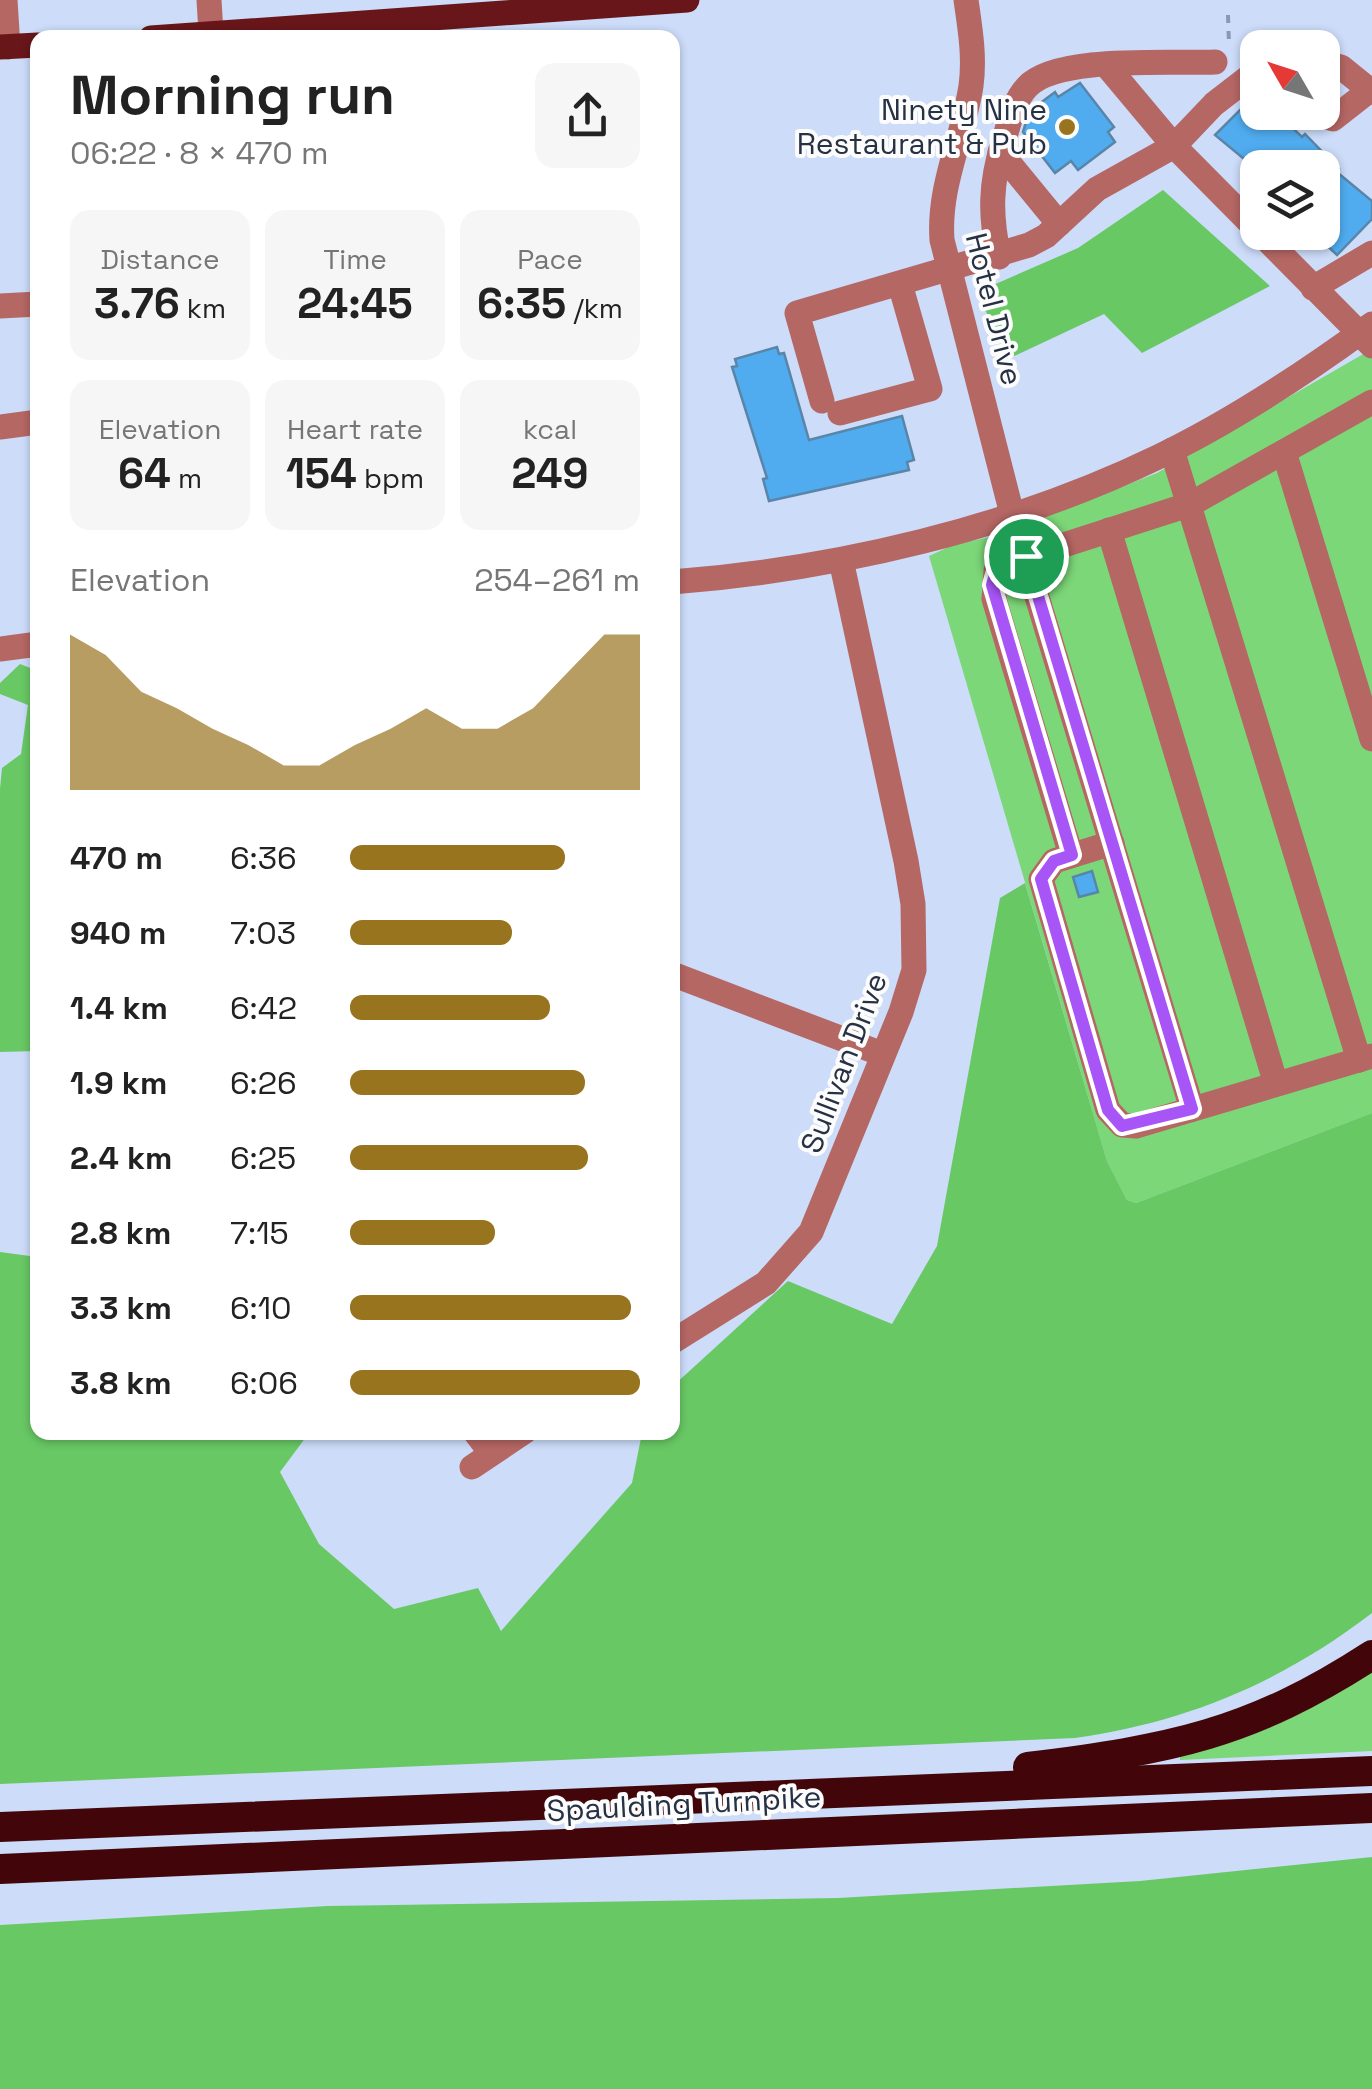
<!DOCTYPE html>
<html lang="en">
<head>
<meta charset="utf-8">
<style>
	body { margin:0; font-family:"Space Grotesk",sans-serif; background:#f6f6f6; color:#222; height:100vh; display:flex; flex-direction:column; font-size:38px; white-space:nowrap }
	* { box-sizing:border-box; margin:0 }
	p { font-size:32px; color:#767676 }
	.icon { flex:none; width:55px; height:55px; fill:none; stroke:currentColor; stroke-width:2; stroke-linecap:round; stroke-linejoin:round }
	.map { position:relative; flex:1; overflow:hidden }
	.side { position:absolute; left:30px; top:30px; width:650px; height:1410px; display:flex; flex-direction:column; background:#fff; border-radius:20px; box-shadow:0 2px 8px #0004 }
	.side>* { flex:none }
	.needle { width:65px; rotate:309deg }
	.tools { position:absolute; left:1240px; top:30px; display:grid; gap:20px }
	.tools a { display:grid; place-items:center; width:100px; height:100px; border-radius:20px; background:#fff; box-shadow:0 2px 8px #0004; font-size:50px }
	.pin { position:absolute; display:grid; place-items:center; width:85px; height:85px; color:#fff; margin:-42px; border:5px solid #fff; border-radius:50%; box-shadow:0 2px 10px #0007 }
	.round { display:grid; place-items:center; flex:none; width:105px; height:105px; border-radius:20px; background:#f6f6f6 }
	.headline { display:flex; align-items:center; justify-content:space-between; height:170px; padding:0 40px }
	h1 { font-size:55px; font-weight:700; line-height:75px }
	.stats { display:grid; grid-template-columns:repeat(3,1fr); gap:15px; height:170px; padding:10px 40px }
	.stats div { display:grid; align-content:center; border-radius:20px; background:#f6f6f6; text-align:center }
	.stats b { font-size:42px; font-weight:700 }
	.stats small { font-size:28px; font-weight:400 }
	.stats p { font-size:28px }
	.chart { height:280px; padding:20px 40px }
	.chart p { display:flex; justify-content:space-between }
	.chart svg { width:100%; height:180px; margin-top:10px; fill:#99741f; opacity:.7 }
	ul { padding:0 40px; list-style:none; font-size:32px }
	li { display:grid; grid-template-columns:160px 120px 1fr; align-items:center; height:75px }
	li i { height:25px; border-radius:12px; background:#99741f }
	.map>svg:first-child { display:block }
</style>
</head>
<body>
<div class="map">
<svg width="1372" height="2089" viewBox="0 0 1372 2089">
	<rect width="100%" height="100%" fill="#ccdcf9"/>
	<g fill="#7cd778">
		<path d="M1372 349V1113L1136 1203 1127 1200 1107 1161 929 556 953 545 999 535 1157 473Z"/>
		<path d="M1372 1663V1751L1180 1760V1753Z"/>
	</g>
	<g fill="#68c864">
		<path d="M1163 190 1270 286 1142 353 1104 314 1008 359 977 292 1078 248Z"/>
		<path d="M20 664 38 671 37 1051 0 1052V789L2 768 21 754 28 705 0 694V683Z"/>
		<path d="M1025 883 1107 1161 1127 1200 1136 1203 1372 1113V1613C1282 1682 1187 1722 1075 1738L0 1784V1252L37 1257 38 1432 309 1433 280 1472 319 1544 394 1609 478 1588 501 1631 632 1483 642 1433 672 1432 673 1386 788 1281 892 1324 937 1246 1000 898Z"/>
		<path d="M1372 1857V2089H0V1925L328 1906 838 1898 1140 1881Z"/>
	</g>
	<g fill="#50acef" stroke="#5885a8" stroke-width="2.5">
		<path d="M1080 83 1114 127 1108 132 1115 142 1078 170 1071 161 1055 173 1023 132 1026 122 1039 112 1035 107 1055 92 1058 97Z"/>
		<path d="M1258 92V112H1276L1302 137 1305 134 1338 168H1332L1372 201V219L1337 255 1322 241V168H1255L1215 135Z"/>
		<path d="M777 347 779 354 784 353 809 440 902 416 914 460 907 462 909 470 769 501 763 479 767 478 732 367 737 366 735 359Z"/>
		<path d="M1092 871 1098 892 1079 897 1073 877Z"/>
	</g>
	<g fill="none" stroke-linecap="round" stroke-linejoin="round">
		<path stroke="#8b98b2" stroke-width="4" stroke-dasharray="8 8" stroke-linecap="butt" d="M1228 15 1229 45"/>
		<g stroke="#b56764" stroke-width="25">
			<path d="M5 0 8 47"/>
			<path d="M209 0 211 33"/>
			<path d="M966 0C970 28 975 57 971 86 963 138 938 186 942 240L1012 514 1192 1109"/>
			<path d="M1322 62 1341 67 1372 92"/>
			<path d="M1107 66 1174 146 1214 104 1258 70"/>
			<path d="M1313 112 1333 119 1370 90"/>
			<path d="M1000 152 1059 224"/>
			<path d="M999 257C990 216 990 184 1003 143 1009 124 1013 102 1027 87 1056 55 1170 64 1215 62"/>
			<path d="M1313 288 1372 253"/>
			<path d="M0 306 38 304"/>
			<path d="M822 401 797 313 1029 245 1046 236 1097 189 1174 146 1372 346"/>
			<path d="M840 413 930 389 900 284"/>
			<path d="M0 427 38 422"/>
			<path d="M1172 450 1359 1060"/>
			<path d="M1284 452 1372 739"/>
			<path d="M1109 530 1276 1084"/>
			<path d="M672 582C837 569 1009 529 1158 457 1233 421 1305 373 1372 324"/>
			<path d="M0 649 38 644"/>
			<path d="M1112 843 1054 861 1041 879 1108 1110 1122 1125 1136 1126 1372 1056"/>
			<path d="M1071 855 994 599 996 571 1008 563 1191 504 1372 402"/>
			<path d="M672 974 882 1054"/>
			<path d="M672 1342 766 1283 811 1232 901 1012 914 970 913 904 906 861 841 560"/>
			<path d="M475 1432 491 1453"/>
			<path d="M472 1467 524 1432"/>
		</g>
		<g stroke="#68161a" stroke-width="25">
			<path d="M151 38 687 0"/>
			<path d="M0 47 38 45"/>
		</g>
		<g stroke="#42060a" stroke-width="30">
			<path d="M1028 1767C1170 1749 1249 1735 1372 1655"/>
			<path d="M0 1827 1372 1771"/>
			<path d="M0 1869 1372 1808"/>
		</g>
	</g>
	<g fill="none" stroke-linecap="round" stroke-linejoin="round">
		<g stroke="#fff" stroke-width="20">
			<path id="route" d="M1026 556 1192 1109 1122 1126 1108 1110 1041 879 1054 861 1072 855 992 585 996 571Z"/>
		</g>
		<use href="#route" stroke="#a855f7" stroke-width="12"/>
	</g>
	<circle fill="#99741f" stroke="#fcfcfc" stroke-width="4" cx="1067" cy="127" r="10"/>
	<g text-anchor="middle" stroke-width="8" stroke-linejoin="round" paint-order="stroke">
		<g font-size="30" fill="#273144" stroke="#fcfcfc" text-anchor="end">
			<text x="1047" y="120">Ninety Nine<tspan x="1047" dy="34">Restaurant &amp; Pub</tspan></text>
		</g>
		<g font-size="30" fill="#273144" stroke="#fcfcfc">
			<text transform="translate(994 309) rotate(76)" y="10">Hotel Drive</text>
			<text transform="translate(844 1063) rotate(-69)" y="10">Sullivan Drive</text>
			<text transform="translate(684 1804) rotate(-3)" y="10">Spaulding Turnpike</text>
		</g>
	</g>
</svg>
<div class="tools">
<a><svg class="needle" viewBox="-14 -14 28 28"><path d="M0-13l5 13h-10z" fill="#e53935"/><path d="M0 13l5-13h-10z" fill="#767676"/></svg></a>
<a><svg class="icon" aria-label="layers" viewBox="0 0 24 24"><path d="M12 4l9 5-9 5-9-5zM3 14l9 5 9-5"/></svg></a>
</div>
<div class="pin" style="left:1026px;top:556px;background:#1e9e55"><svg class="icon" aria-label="arrive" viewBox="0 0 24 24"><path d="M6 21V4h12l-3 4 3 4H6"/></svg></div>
<section class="side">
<div class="headline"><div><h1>Morning run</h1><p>06:22 · 8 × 470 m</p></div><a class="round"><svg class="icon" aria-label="share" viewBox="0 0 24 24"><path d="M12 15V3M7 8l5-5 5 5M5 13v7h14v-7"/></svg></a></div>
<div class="stats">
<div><p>Distance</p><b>3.76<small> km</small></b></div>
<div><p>Time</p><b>24:45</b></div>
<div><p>Pace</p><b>6:35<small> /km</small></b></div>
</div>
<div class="stats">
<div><p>Elevation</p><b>64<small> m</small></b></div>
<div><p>Heart rate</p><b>154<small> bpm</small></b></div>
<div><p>kcal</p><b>249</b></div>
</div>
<div class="chart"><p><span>Elevation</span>254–261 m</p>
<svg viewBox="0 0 160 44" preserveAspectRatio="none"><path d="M0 44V6L10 11L20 20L30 24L40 29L50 33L60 38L70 38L80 33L90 29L100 24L110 29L120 29L130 24L140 15L150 6L160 6V44z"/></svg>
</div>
<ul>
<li><b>470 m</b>6:36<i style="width:74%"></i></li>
<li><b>940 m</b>7:03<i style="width:56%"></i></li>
<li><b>1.4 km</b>6:42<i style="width:69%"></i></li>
<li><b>1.9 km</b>6:26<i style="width:81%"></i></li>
<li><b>2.4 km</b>6:25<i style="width:82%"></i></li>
<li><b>2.8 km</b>7:15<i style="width:50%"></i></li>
<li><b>3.3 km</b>6:10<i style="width:97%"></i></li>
<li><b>3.8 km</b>6:06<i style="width:100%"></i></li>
</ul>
</section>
</div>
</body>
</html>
